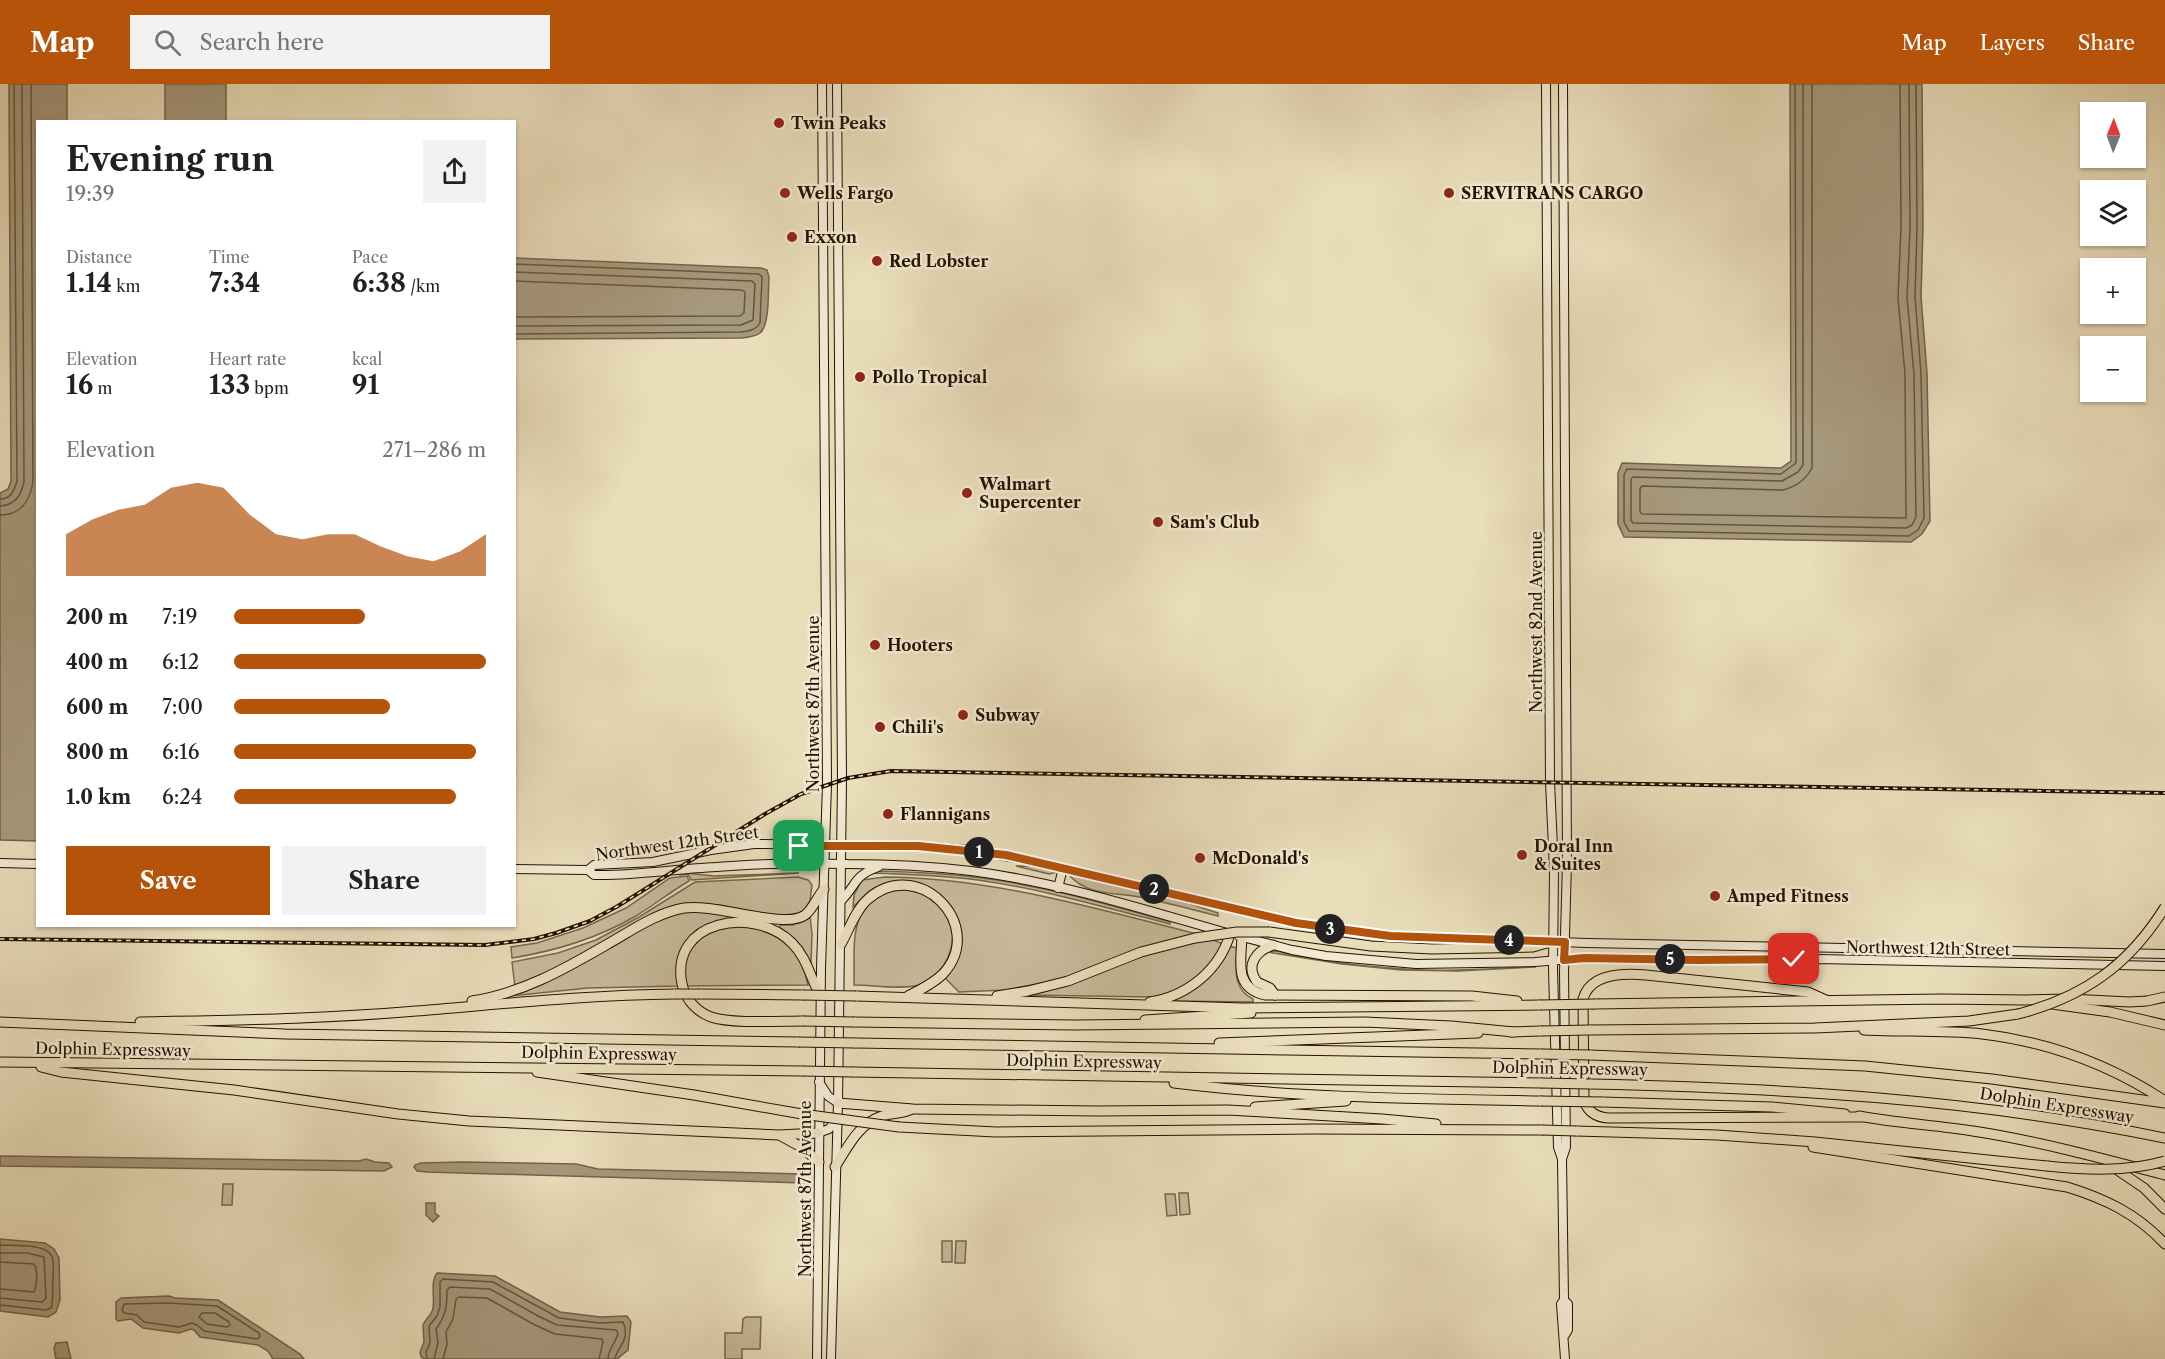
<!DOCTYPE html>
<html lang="en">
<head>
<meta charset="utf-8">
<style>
	body { margin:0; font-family:"Libre Caslon Text",serif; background:#f2f2f2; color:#202124; height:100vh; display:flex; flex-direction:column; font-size:22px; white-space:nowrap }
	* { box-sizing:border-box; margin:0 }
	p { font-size:20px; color:#757577 }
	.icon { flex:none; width:33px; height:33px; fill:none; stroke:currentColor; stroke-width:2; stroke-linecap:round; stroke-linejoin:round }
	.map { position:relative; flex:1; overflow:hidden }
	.side { position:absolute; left:36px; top:36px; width:480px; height:807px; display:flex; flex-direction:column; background:#fff; border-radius:0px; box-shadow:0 2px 4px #0004 }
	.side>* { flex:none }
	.needle { width:39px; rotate:1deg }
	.fabs { position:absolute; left:2080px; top:18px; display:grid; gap:12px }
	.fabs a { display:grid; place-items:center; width:66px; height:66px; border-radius:0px; background:#fff; box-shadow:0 2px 4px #0004; font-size:30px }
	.pin { position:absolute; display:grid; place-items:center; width:51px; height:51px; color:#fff; margin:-26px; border-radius:12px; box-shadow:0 3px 9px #0006 }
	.km { position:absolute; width:30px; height:30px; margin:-15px; border-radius:50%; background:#222; color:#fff; font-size:16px; line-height:30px; text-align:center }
	.round { display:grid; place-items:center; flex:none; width:63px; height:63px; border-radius:0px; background:#f2f2f2 }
	.overview { display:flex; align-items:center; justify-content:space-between; height:102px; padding:0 30px }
	h1 { font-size:33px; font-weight:700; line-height:45px }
	.stats { display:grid; grid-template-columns:repeat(3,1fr); gap:9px; height:102px; padding:6px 30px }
	.stats div { display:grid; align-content:center }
	.stats b { font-size:26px; font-weight:700 }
	.stats small { font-size:16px; font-weight:400 }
	.stats p { font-size:16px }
	.chart { height:168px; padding:12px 30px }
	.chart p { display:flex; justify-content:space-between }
	.chart svg { width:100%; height:108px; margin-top:6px; fill:#b45309; opacity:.7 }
	.action { display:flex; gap:12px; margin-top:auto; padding:12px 30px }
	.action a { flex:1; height:69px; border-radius:0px; background:#b45309; color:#fff; font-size:24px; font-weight:700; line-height:69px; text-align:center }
	.action a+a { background:#f2f2f2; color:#202124 }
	ul { padding:0 30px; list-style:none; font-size:20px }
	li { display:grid; grid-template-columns:96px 72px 1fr; align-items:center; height:45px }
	li i { height:15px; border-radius:8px; background:#b45309 }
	header { display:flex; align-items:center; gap:36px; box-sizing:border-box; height:84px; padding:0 30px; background:#b45309; color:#fff }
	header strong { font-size:28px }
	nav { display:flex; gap:33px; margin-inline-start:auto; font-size:21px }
	.search { width:420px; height:54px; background:#f2f2f2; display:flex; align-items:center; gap:15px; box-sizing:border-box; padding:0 21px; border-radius:0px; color:#757577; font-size:22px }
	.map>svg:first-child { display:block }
</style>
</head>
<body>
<header>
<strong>Map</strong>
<div class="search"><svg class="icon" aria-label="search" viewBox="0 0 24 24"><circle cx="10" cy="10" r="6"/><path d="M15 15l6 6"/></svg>Search here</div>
<nav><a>Map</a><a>Layers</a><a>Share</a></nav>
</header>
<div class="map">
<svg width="2165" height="1275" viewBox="0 0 2165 1275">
	<rect width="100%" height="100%" fill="#e9ddba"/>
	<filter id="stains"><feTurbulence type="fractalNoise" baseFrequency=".00333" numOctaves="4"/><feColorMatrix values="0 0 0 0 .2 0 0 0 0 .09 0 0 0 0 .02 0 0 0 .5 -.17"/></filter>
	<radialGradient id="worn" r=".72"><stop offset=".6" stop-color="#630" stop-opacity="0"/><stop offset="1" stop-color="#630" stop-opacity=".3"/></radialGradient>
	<g fill="#c7ba9a" stroke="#75664d" stroke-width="1.5">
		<path d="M1016 782H1030L1058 788 1049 790Z"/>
		<path d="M879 787C911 788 943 789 974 793 1041 801 1106 820 1170 838V840C1106 824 1043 805 978 796 941 791 904 790 868 789Z"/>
		<path d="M686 789 714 792 799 789 691 796 688 790 679 791Z"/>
		<path d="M1069 791 1188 819 1218 829V832C1193 826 1169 819 1144 814 1119 808 1088 813 1069 791Z"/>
		<path d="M687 792 689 797C670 808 653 822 634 833 596 855 555 867 512 874L511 863 537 859 583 844 626 824 670 794Z"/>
		<path d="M798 793 808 796 812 801 810 817 803 829 780 833 720 821 700 820 667 824 654 829 556 886 515 903 512 878 558 869 596 856 639 833 695 798Z"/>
		<path d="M885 793C992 794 1094 824 1197 850L1144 863 1062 895 1006 906 959 908 945 894C988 848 938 781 881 801 866 806 862 816 853 823L854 811 862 796Z"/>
		<path d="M898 805C941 806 967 843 944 881 938 890 930 897 919 901 902 906 872 901 854 901 855 859 846 817 898 805Z"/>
		<path d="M689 827 735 830V834L722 836 679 874 677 894 679 902 588 904 510 912 664 832Z"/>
		<path d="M810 832 812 850 811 879 794 854 778 844 781 841H793Z"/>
		<path d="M730 842C741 843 754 842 763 845 790 854 803 875 808 901L685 902C685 895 684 886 685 878 687 856 712 847 730 842Z"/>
		<path d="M1211 855 1223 860 1216 873 1199 893 1175 908 1151 913 1028 911 1164 865Z"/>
		<path d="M1229 862 1237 864C1236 884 1232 905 1253 915V918L1172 917Z"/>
		<path d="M1276 867C1325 879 1376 884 1426 886 1463 887 1500 884 1536 883L1458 887 1401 886 1342 880 1267 868Z"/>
		<path d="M223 1100H233L232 1121H222Z"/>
		<path d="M1179 1109H1188L1190 1130 1180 1131Z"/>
		<path d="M1165 1110H1175L1177 1131 1167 1132Z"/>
		<rect x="942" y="1157" width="10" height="21"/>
		<path d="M956 1157H966L965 1179H955Z"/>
		<path d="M746 1233H761L760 1265H742V1275H725V1249H742L743 1235Z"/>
	</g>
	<g fill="#a6987b" stroke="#72624a" stroke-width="1.5">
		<path d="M9 0H67V37L38 38 37 757 0 756V409L8 405 11 397Z"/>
		<rect x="165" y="0" width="61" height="37"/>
		<path d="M1790 0H1922L1923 144 1921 213 1927 289 1930 437 1922 450 1911 458 1624 453 1618 440V389L1622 379 1781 384 1791 377Z"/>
		<path d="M515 174 761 184 767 186 769 193C768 206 770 241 760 249 755 253 748 253 742 254L515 255Z"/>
		<path d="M0 1072 359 1077 366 1075 375 1078 389 1079 392 1083 384 1087 0 1082Z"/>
		<path d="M462 1078 576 1080 598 1085 804 1090 806 1095 804 1099 427 1088 417 1087 414 1083 415 1081 421 1079Z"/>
		<path d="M426 1119H435V1129L439 1132 433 1138 426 1131Z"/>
		<path d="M0 1155 45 1159 54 1165 59 1174 60 1216 56 1228 48 1233 0 1227Z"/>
		<path d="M437 1189 495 1192 560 1228 600 1233 627 1232 631 1238 628 1266 617 1275H425L421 1273 420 1268 424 1258 423 1241C426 1234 432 1231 433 1224 435 1213 430 1198 437 1189Z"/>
		<path d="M169 1212 175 1214 218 1216 300 1270 304 1275H273L268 1267 258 1261 200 1253 194 1246 191 1245 179 1249 143 1244 131 1235 118 1237 116 1235V1218L121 1214Z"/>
		<path d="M67 1258 71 1275H56L54 1264 56 1259Z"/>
	</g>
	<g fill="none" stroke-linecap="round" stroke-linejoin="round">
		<g stroke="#64553e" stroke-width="1.5">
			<path d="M1795 0 1796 379 1781 390 1627 385 1624 391V438L1629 447 1909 452 1918 446 1924 434 1921 290 1915 213 1917 144 1916 0"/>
			<path d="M1803 0V381L1798 388 1782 397 1633 393 1631 395V436L1633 439 1906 444 1912 441 1916 433 1914 290 1907 214 1910 144 1909 0"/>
			<path d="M1812 0V384C1806 395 1795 403 1783 406L1642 402 1640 405V428L1642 430 1906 434 1905 290 1898 214 1901 143 1900 0"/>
			<path d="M514 180 759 190 762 193 760 239C756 246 749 247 741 248L514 250"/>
			<path d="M514 188 752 197 755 200 753 236 741 241 514 242"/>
			<path d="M514 197 742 206 745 208 744 229 740 232 514 233"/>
			<path d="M0 415C11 415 14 407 17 397L14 0"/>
			<path d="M0 422C15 421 21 412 24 398L22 0"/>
			<path d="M0 431C20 431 30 417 33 398L31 0"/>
			<path d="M0 1161C12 1162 45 1159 51 1171 55 1176 53 1188 53 1195 52 1205 54 1214 51 1224L46 1226 0 1221"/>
			<path d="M0 1169H27L44 1173 46 1214 42 1218 0 1214"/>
			<path d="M0 1178 34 1180C38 1186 37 1201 34 1208L0 1205"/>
			<path d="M169 1219 217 1222 259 1249 260 1253 257 1255 204 1247 197 1241 192 1239 179 1243 144 1238 137 1231 124 1229 122 1226 124 1220Z"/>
			<path d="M202 1229H215L229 1238 230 1241 227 1243 207 1240 199 1233Z"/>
			<path d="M427 1275 426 1268 430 1259 429 1242 437 1232 440 1223V1198L443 1195 493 1198 559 1234 599 1239 623 1238C631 1257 617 1262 615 1275"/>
			<path d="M434 1275 438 1259 436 1245C446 1232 447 1222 447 1206L450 1203 490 1205 540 1233 557 1241 616 1246 618 1249C616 1259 608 1265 608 1275"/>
			<path d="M443 1275 447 1260 446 1248 453 1235 456 1215 459 1213 487 1214 535 1241 555 1250 602 1255 603 1258 599 1275"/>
		</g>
		<g stroke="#231200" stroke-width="10">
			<g id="secondary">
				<path d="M1546 0 1550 698 1554 786 1553 885 1558 1063 1562 1075"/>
				<path d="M1563 0 1567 778 1564 888 1566 1063 1562 1075 1564 1216"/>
				<path d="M0 779 38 780"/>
				<path d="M514 785 588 786 594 781 653 778 711 766 754 760 918 762 969 766 1028 776 1295 839 1390 852 1587 859 2165 870"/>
				<path d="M588 786 594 791C635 792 675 785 716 783 760 779 804 779 848 780 889 780 930 782 971 787 1058 798 1143 825 1227 849"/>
				<path d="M1058 804 1063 784"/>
				<path d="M841 817C857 801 853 792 878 783"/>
				<path d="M1239 852 1292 866 1326 872 1416 880 1535 878 1584 874 1697 876 1817 875 2165 882"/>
				<path d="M819 998 828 1012 838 1019"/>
				<path d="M818 1049 829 1045 837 1034"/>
				<path d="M1565 1251 1568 1246V1220L1564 1216 1561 1220 1565 1275"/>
				<path d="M817 1275 821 884 827 700 822 0"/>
				<path d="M831 1275 838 1019 842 696 837 0"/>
			</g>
		</g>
		<g stroke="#231200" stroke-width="11">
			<g id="highway">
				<path d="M1269 848 1371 862 1432 865 1533 863 1554 857"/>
				<path d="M1242 853C1241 878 1234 904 1265 911L1472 912 1517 917"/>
				<path d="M841 860C849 846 855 827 867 816 917 770 988 841 943 890 933 900 920 906 908 912"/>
				<path d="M1273 861C1256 867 1245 881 1257 898L1270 904 1275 911"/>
				<path d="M700 910 803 911"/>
				<path d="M856 912 1243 924 1540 921"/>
				<path d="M997 912 1028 907 1068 897 1141 868 1195 854"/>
				<path d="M1826 916 1808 908 1646 891C1625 889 1590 889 1583 915L1584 1017C1588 1028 1596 1033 1608 1034L1862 1033"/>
				<path d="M472 917C522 909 563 886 606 861 631 847 656 829 684 824 715 819 785 846 805 831 813 825 817 813 824 805"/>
				<path d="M1150 918C1187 912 1219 887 1230 850"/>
				<path d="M1595 920 1942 915 2025 916 2070 915 2129 918 2147 917 2165 913"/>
				<path d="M2052 920 2110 928 2165 941"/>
				<path d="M1145 936 1251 929"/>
				<path d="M803 937C780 937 731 940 711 933 697 928 685 915 682 900 669 836 754 821 792 859 807 874 810 893 820 911"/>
				<path d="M0 938 285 950 798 958"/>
				<path d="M140 938C232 936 324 935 416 927 503 920 588 911 675 910"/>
				<path d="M854 938 1075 941 1365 938 1451 942 1514 948"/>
				<path d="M1589 946 1815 944 1969 937 2018 930"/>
				<path d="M1864 946C1903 948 1943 946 1982 950 2049 958 2109 980 2165 1017"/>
				<path d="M1510 948 1541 947"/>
				<path d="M855 959 1541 970"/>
				<path d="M1219 959 1478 949"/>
				<path d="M1590 971 1865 982 1992 995 2165 1019"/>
				<path d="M0 978 802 987"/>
				<path d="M41 983 61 988 234 1006 398 1030 469 1037 779 1051 818 1049"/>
				<path d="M537 988 694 1011 802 1030"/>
				<path d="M853 988 1541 999"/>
				<path d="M1174 999C1296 1014 1419 1015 1541 1017"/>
				<path d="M1590 1000C1783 1004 1975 1015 2165 1054"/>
				<path d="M1602 1018 1772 1023 1845 1030"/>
				<path d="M838 1019 913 1025 1097 1027 1228 1026 1382 1035 1436 1040"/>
				<path d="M1255 1023 1346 1017"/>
				<path d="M1859 1032C1896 1039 1935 1041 1973 1047 2038 1057 2101 1074 2165 1091"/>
				<path d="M899 1043 996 1048 1313 1045 1542 1046"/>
				<path d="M1576 1047 1717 1051 1815 1058 2047 1082"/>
				<path d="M781 1052 803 1064 819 1078"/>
				<path d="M1813 1063 2067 1103C2106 1115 2137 1130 2165 1160"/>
				<path d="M835 1083C848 1063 858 1040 882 1032 892 1029 901 1030 910 1026"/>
				<path d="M2113 1083 2144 1104 2165 1125"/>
			</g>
		</g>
		<use href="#secondary" stroke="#f1e9d2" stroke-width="8"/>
		<use href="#highway" stroke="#e9ddba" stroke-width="9"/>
		<g stroke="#231200" stroke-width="4">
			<path id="rail" d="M0 855 485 861 534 855 556 849 590 837 618 822 765 730 801 710 848 694 891 687 2165 709"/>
		</g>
		<use href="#rail" stroke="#f1e9d2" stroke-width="1.5" stroke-dasharray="4.5" stroke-linecap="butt"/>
		<g stroke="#231200" stroke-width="11" stroke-linecap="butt">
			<g id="highway-bridge">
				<path d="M1195 854 1237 848H1269"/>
				<path d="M675 910H700"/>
				<path d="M803 911 856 912"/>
				<path d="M1540 921 1595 920"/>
				<path d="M2018 930C2084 913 2129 881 2165 823"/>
				<path d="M803 937 854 938"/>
				<path d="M1541 947 1589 946"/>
				<path d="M798 958 855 959"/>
				<path d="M1541 970 1590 971"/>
				<path d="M802 987 853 988"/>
				<path d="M1541 999 1590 1000"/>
				<path d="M1541 1017 1602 1018"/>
				<path d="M802 1030 899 1043"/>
				<path d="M1542 1046 1576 1047"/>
				<path d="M2047 1082C2087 1086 2126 1088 2165 1077"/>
			</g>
		</g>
		<use href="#highway-bridge" stroke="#e9ddba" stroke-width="9"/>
	</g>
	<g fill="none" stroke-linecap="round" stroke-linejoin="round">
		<g stroke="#fff" stroke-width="12">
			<path id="route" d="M799 762H918L1006 771 1296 839 1390 852 1565 858 1564 876 1584 874 1697 876 1794 875"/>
		</g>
		<use href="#route" stroke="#b45309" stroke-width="8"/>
	</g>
	<g fill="#8f2418" stroke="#f1e9d2" stroke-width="2">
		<circle cx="779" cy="39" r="6"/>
		<circle cx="785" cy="109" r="6"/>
		<circle cx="1449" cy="109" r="6"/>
		<circle cx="792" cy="153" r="6"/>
		<circle cx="877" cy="177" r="6"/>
		<circle cx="860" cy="293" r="6"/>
		<circle cx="967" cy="409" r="6"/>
		<circle cx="1158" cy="438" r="6"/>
		<circle cx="875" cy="561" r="6"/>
		<circle cx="963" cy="631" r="6"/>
		<circle cx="880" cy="643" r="6"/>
		<circle cx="888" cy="730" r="6"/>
		<circle cx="1522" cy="771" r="6"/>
		<circle cx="1200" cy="774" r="6"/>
		<circle cx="1715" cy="812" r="6"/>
	</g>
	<g text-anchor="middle" stroke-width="5" stroke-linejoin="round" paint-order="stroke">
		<g font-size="16" font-weight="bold" fill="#231200" stroke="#f1e9d2" text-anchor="start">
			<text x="791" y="45">Twin Peaks</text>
			<text x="797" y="115">Wells Fargo</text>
			<text x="1461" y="115">SERVITRANS CARGO</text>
			<text x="804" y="159">Exxon</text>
			<text x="889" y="183">Red Lobster</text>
			<text x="872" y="299">Pollo Tropical</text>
			<text x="979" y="406">Walmart<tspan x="979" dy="18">Supercenter</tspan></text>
			<text x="1170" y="444">Sam's Club</text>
			<text x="887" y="567">Hooters</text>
			<text x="975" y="637">Subway</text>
			<text x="892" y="649">Chili's</text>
			<text x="900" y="736">Flannigans</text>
			<text x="1534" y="768">Doral Inn<tspan x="1534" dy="18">&amp; Suites</tspan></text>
			<text x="1212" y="780">McDonald's</text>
			<text x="1727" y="818">Amped Fitness</text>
		</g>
		<g font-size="16" fill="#231200" stroke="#f1e9d2">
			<text transform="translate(1536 538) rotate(-90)" y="6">Northwest 82nd Avenue</text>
			<text transform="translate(813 620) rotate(-90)" y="6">Northwest 87th Avenue</text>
			<text transform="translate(677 759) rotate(-8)" y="6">Northwest 12th Street</text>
			<text transform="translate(1928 864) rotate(1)" y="6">Northwest 12th Street</text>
			<text transform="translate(113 965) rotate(1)" y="6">Dolphin Expressway</text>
			<text transform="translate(599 969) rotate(1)" y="6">Dolphin Expressway</text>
			<text transform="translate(1084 977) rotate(1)" y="6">Dolphin Expressway</text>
			<text transform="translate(1570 984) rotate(1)" y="6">Dolphin Expressway</text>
			<text transform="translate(2057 1021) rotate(9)" y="6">Dolphin Expressway</text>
			<text transform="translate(805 1105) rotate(-90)" y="6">Northwest 87th Avenue</text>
		</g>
	</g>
	<rect width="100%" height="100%" filter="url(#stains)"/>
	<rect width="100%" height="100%" fill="url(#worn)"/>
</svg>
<div class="fabs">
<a><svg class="needle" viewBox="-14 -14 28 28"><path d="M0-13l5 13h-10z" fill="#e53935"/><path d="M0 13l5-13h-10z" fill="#757577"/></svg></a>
<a><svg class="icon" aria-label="layers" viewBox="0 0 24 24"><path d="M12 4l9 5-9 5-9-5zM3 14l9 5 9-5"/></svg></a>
<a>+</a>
<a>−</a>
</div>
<div class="pin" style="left:799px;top:762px;background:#1e9e55"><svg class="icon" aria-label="arrive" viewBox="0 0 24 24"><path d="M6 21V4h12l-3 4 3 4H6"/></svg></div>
<div class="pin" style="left:1794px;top:875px;background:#d93025"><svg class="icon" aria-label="check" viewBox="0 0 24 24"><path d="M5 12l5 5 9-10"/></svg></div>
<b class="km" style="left:979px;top:768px">1</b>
<b class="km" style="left:1154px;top:805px">2</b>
<b class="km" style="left:1330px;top:845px">3</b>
<b class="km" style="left:1509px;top:856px">4</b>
<b class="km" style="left:1670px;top:875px">5</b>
<section class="side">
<div class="overview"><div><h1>Evening run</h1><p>19:39</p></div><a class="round"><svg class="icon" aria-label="share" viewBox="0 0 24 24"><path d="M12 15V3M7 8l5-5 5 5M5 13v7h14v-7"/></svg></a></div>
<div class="stats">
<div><p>Distance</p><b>1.14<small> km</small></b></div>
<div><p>Time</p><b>7:34</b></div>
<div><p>Pace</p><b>6:38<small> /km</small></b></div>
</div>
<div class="stats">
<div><p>Elevation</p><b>16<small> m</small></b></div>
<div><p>Heart rate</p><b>133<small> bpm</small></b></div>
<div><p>kcal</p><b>91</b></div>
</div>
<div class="chart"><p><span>Elevation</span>271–286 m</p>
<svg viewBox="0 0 160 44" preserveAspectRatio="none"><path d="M0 44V27L10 21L20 17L30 15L40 8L50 6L60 8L70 19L80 27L90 29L100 27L110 27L120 32L130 36L140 38L150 34L160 27V44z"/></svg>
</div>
<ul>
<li><b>200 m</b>7:19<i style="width:52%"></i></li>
<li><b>400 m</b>6:12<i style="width:100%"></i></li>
<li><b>600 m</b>7:00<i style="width:62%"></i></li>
<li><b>800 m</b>6:16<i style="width:96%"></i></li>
<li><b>1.0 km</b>6:24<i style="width:88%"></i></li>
</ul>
<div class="action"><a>Save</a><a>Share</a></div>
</section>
</div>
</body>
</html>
